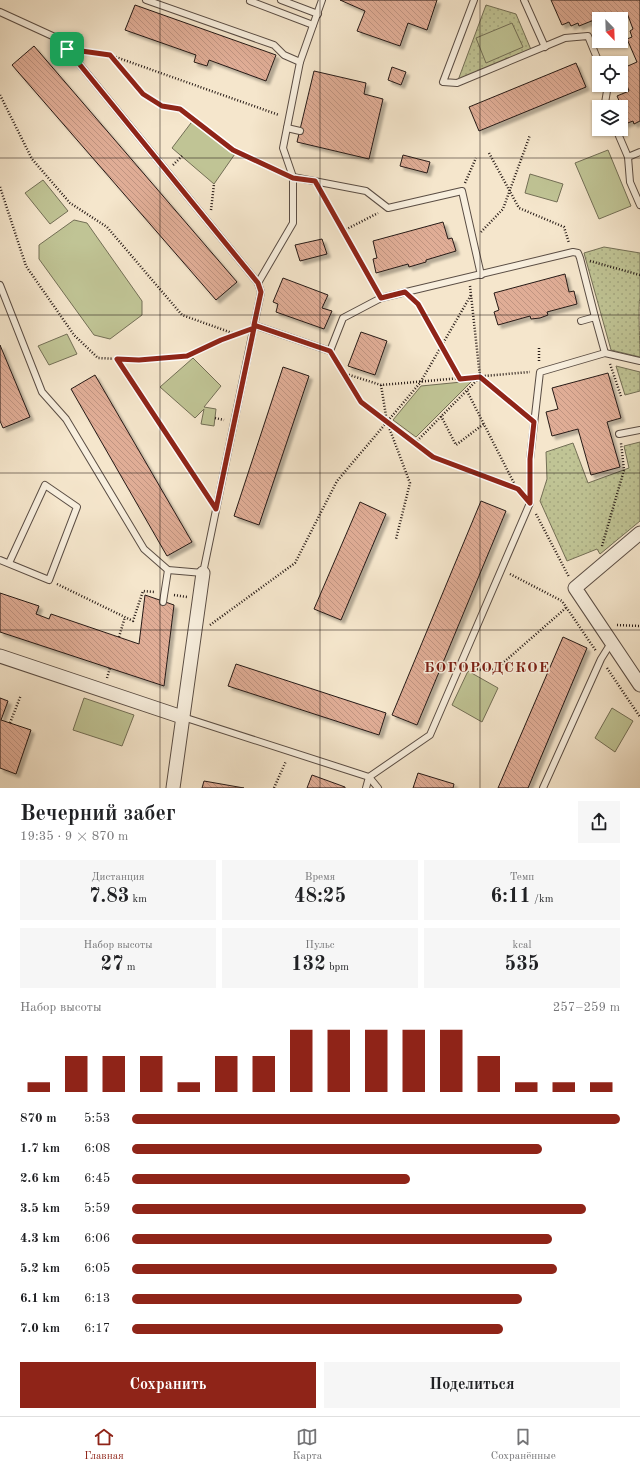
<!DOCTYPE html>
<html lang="ru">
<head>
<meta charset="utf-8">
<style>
	body { margin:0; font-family:"Old Standard TT",serif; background:#f6f6f6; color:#202124; height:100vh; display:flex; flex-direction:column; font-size:15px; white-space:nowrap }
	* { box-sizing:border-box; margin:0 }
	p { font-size:13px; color:#757577 }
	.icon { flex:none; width:22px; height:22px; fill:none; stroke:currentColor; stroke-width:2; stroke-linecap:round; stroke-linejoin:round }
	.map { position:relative; height:788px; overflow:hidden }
	.drawer { display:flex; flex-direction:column; background:#fff; flex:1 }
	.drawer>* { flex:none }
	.needle { width:26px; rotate:157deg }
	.tools { position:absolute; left:592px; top:12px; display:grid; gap:8px }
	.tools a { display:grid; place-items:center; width:36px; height:36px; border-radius:0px; background:#fff; box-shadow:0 1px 3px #0004; font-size:20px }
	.pin { position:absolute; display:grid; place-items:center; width:34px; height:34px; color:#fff; margin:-17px; border-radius:8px; box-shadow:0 2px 6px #0006 }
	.round { display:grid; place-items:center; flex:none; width:42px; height:42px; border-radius:0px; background:#f6f6f6 }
	.overview { display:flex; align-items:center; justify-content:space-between; height:68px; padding:0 20px }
	h1 { font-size:22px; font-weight:800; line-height:30px }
	.figures { display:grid; grid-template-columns:repeat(3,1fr); gap:6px; height:68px; padding:4px 20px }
	.figures div { display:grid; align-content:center; border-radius:0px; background:#f6f6f6; text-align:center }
	.figures b { font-size:20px; font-weight:800 }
	.figures small { font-size:11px; font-weight:400 }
	.figures p { font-size:11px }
	.chart { height:112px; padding:8px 20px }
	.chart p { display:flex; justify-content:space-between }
	.chart svg { width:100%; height:72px; margin-top:4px; stroke:#8f2418; stroke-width:6 }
	.button { display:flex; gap:8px; margin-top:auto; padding:8px 20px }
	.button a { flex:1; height:46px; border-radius:0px; background:#8f2418; color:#fff; font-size:16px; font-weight:800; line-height:46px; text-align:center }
	.button a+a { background:#f6f6f6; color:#202124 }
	ul { padding:0 20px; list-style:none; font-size:13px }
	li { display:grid; grid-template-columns:64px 48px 1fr; align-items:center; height:30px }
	li i { height:10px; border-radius:5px; background:#8f2418 }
	.tab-bar { display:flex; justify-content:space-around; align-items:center; height:56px; border-top:1px solid #e0e0e0; background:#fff; font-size:11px; color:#757577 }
	.tab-bar a { display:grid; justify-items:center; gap:2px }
	.tab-bar .active { color:#8f2418 }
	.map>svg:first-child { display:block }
</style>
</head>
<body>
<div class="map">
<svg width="640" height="788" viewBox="0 0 640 788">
	<defs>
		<pattern id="grass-dots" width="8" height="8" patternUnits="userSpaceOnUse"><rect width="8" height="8" fill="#c0c495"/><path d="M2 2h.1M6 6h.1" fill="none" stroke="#a5a880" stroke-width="1.8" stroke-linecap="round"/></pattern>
		<pattern id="building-back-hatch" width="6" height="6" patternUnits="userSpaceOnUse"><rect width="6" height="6" fill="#e0ad96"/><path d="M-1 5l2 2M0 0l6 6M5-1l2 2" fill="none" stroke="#c09481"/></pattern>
		<filter id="shadow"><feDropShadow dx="3.5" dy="3.5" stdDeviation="1" flood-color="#0004"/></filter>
	</defs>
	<rect width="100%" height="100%" fill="#f5e6cc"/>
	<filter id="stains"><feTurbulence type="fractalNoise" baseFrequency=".005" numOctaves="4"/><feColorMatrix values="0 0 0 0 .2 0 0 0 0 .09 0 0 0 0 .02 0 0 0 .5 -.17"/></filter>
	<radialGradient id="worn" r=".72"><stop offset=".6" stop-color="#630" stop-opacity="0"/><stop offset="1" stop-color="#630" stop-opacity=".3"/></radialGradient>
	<g fill="url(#grass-dots)" stroke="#736f56">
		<path d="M486 5 516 14 532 52 457 83Z"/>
		<path d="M604 247 640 253V298C638 302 640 348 640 357L611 350 584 253Z"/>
		<path d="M616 366 640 372V391L625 395Z"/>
		<path d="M640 442V521L600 554 597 549 567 561 540 501 547 479 546 452 573 443 588 483 629 468 624 446Z"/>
	</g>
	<g fill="#c0c495" stroke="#736f56">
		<path d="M512 23 523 47 486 63 476 38Z"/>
		<path d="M194 119 237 151 214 184 172 148Z"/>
		<path d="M608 150 631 206 599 219 575 163Z"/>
		<path d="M530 174 563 184 557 202 525 193Z"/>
		<path d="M43 180 68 211 50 224 25 193Z"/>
		<path d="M74 220 87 223 142 301V315L110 339 94 335 39 259V245Z"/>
		<path d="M67 334 77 354 49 365 38 346Z"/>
		<path d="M193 358 221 386 204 407 216 409 214 426 201 424 204 409 195 418 160 387Z"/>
		<path d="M472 381 416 437 393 420 421 386Z"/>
		<path d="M468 671 498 688 482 722 452 705Z"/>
		<path d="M84 698 134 715 122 746 73 730Z"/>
		<path d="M612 708 633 721 615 752 595 738Z"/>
	</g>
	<g fill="url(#building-back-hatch)" stroke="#261a16" filter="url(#shadow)">
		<path d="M340 0H437L427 30 408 23 400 46 357 31 365 11Z"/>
		<path d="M551 0H640V121L634 124 633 121 625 124 621 115V107H617L621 105 617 96 629 91 621 69 637 62 627 39 632 37 630 31 633 29 627 13 614 19 599 18 579 26 578 23 571 26 569 22 562 25Z"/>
		<path d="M135 5 276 55 266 81 209 60 207 66 194 62 196 55 125 30Z"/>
		<path d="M34 46 237 282 216 300 12 65Z"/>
		<path d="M576 63 586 87 479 131 469 107Z"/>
		<path d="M392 67 406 72 401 85 388 80Z"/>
		<path d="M314 71 366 83 364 94 383 99 369 159 297 142Z"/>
		<path d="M403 155 430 162 427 173 400 166Z"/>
		<path d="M443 222 448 239 452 238 456 251 426 260V262L409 267 408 264 376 273 373 259 377 258 373 241Z"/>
		<path d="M322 239 327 254 300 261 295 245Z"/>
		<path d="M565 274 569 292 574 291 577 304 547 312 548 315 540 318 531 319 530 316 498 325 494 312 499 310 494 293Z"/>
		<path d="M283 278 328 295 322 308 332 311 324 329 276 312 278 304 273 302Z"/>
		<path d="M361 332 387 341 375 375 348 366Z"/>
		<path d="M0 345 30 417 3 428 0 421Z"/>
		<path d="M283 367 309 376 259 525 234 516Z"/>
		<path d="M608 373 621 418 607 422 620 467 591 475 578 429 552 436 546 412 558 409 552 388Z"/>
		<path d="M95 375 192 542 167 556 71 389Z"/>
		<path d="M481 501 506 511 417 725 392 715Z"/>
		<path d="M360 502 386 514 341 620 314 609Z"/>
		<path d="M0 593 39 606 36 614 49 619 51 614 139 644 145 595 174 605 164 686 0 632Z"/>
		<path d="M563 637 587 648 528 788H498Z"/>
		<path d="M236 664 386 713 379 735 228 686Z"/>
		<path d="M0 698 8 701 1 720 31 730 16 774 0 768Z"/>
		<path d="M418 773 454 784 453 788H413Z"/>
		<path d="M312 775 345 787V788H307Z"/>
		<path d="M204 781 244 788H202Z"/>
	</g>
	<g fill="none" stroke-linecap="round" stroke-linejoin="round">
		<g stroke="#5a4d44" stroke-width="8">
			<g id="lane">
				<path d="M146 0 274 45 284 55 300 62"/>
				<path d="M281 0 318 14"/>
				<path d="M474 0 443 82 457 83 565 38 588 36 599 63"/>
				<path d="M524 0 545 47"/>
				<path d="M250 1 313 25"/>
				<path d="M0 12 59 39 258 283 261 292 203 573 168 570 144 549 66 419 42 392 0 285"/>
				<path d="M607 107 605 103 608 85"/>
				<path d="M287 128 300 131"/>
				<path d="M616 129 628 157 630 182 640 205"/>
				<path d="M628 157 640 152"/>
				<path d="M293 177 366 191 388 208 462 191 481 275"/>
				<path d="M258 283 293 223V177L283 148 300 62 322 0"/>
				<path d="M581 321 595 317 605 353"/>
				<path d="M254 325 330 351 343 318 381 298 573 252 578 253 580 258 595 317"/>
				<path d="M619 434 640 430"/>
				<path d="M0 560 49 580 77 507 45 485 9 563"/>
				<path d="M163 602 168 570"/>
				<path d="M183 717 369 777 378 788"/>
				<path d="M366 788 369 777 430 735 530 503V459L540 372 605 353 640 361"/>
				<path d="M543 788 601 659 611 643"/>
			</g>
		</g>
		<g stroke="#5a4d44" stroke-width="15">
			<g id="street">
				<path d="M640 533 575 588 640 685"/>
				<path d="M0 656 182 717"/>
				<path d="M173 788 203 573"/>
			</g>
		</g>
		<g stroke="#261a16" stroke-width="2.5" stroke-dasharray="1 2" stroke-linecap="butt">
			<path d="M82 51 110 55 143 94 162 106 180 109 233 150 280 171"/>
			<path d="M110 55 279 115"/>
			<path d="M0 95 32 159 70 203 107 227 182 315 235 334"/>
			<path d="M489 153 519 208 564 227 569 243"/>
			<path d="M173 165 182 156"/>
			<path d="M465 183 476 158"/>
			<path d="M0 187 26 266 74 335 98 358 139 360 187 356 221 340 243 332"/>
			<path d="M321 192 377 291"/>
			<path d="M211 210 214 184"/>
			<path d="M343 231 378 213"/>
			<path d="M481 232 503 209 530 135"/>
			<path d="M590 261 640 275"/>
			<path d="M470 286 480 377"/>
			<path d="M414 300 419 304 460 379"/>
			<path d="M539 348V363"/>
			<path d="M117 360 209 497"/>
			<path d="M335 360 361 402 433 457 518 489 520 492"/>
			<path d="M610 364 621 396"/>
			<path d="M343 373 381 385 530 372"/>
			<path d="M381 385 387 422 410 483 396 539"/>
			<path d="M467 391 517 489"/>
			<path d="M441 416 456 445 485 423"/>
			<path d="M215 418 224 420"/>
			<path d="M415 443 480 377 526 416"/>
			<path d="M536 514 569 577"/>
			<path d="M602 546 624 470 621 443"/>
			<path d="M510 574 562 601 596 651"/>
			<path d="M57 584 133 621 143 591 155 592"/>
			<path d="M174 595 187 597"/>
			<path d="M210 625 295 563 337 481 420 383 471 295"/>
			<path d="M617 625 640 626"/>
			<path d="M119 637 125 617"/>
			<path d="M468 668 481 670 496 669 567 607"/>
			<path d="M607 668 640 717"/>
			<path d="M107 678 110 668"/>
			<path d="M10 723 21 695"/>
			<path d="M274 788 286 761"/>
		</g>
		<use href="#lane" stroke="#f8efde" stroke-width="6"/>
		<use href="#street" stroke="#f8efde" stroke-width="13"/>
	</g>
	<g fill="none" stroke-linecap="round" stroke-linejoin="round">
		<g stroke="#fff" stroke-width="8">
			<path id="route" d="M67 49 258 283 261 292 254 325V328L216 509 117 359 139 360 187 356 221 340 254 328V325L330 351 361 402 433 457 518 489 530 503V459L534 422 480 377 460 379 418 304 405 292 381 298 315 181 293 178 233 150 180 109 162 106 143 94 110 55 67 49"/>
		</g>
		<use href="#route" stroke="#8f2418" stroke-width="5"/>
	</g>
	<path fill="none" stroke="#261a16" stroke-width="1" stroke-opacity="0.55" d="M160 0V788M320 0V788M480 0V788M0 158H640M0 315H640M0 473H640M0 630H640"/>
	<g text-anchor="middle" stroke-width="3" stroke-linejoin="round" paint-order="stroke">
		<g font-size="15" font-weight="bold" letter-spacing="1" fill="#7a1f14" stroke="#f8efde">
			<text x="487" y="672">БОГОРОДСКОЕ</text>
		</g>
	</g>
	<rect width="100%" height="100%" filter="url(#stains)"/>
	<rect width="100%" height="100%" fill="url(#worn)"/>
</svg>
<div class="tools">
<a><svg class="needle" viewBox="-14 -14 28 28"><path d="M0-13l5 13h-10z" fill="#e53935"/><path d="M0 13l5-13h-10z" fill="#757577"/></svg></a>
<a><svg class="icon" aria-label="locate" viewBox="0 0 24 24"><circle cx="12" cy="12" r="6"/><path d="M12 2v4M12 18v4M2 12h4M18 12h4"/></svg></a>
<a><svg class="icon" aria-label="layers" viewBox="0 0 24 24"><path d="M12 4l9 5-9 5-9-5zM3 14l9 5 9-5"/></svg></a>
</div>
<div class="pin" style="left:67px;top:49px;background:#1e9e55"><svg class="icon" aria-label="arrive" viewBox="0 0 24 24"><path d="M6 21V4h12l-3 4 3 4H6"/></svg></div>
</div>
<section class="drawer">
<div class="overview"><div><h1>Вечерний забег</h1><p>19:35 · 9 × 870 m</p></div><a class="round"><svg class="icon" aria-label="share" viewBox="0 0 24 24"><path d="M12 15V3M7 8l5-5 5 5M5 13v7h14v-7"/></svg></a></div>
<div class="figures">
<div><p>Дистанция</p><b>7.83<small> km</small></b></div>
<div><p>Время</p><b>48:25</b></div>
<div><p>Темп</p><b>6:11<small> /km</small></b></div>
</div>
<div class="figures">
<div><p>Набор высоты</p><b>27<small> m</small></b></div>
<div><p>Пульс</p><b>132<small> bpm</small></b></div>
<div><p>kcal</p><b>535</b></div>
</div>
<div class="chart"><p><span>Набор высоты</span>257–259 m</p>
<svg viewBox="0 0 160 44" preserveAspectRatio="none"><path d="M5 44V38M15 44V22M25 44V22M35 44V22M45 44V38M55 44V22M65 44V22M75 44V6M85 44V6M95 44V6M105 44V6M115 44V6M125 44V22M135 44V38M145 44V38M155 44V38"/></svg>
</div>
<ul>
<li><b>870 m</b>5:53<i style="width:100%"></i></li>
<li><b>1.7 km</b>6:08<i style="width:84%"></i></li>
<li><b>2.6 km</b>6:45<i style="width:57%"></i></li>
<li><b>3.5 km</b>5:59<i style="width:93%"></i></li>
<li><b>4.3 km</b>6:06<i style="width:86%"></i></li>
<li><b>5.2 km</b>6:05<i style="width:87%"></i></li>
<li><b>6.1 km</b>6:13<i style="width:80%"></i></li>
<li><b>7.0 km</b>6:17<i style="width:76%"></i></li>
</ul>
<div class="button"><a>Сохранить</a><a>Поделиться</a></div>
</section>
<nav class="tab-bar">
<a class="active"><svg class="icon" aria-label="home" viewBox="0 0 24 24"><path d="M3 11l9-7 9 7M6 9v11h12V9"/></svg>Главная</a>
<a><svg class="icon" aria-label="map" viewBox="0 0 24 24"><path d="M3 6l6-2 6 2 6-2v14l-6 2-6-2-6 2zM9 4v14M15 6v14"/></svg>Карта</a>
<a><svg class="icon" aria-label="saved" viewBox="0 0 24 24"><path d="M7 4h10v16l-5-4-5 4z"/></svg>Сохранённые</a>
</nav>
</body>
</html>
